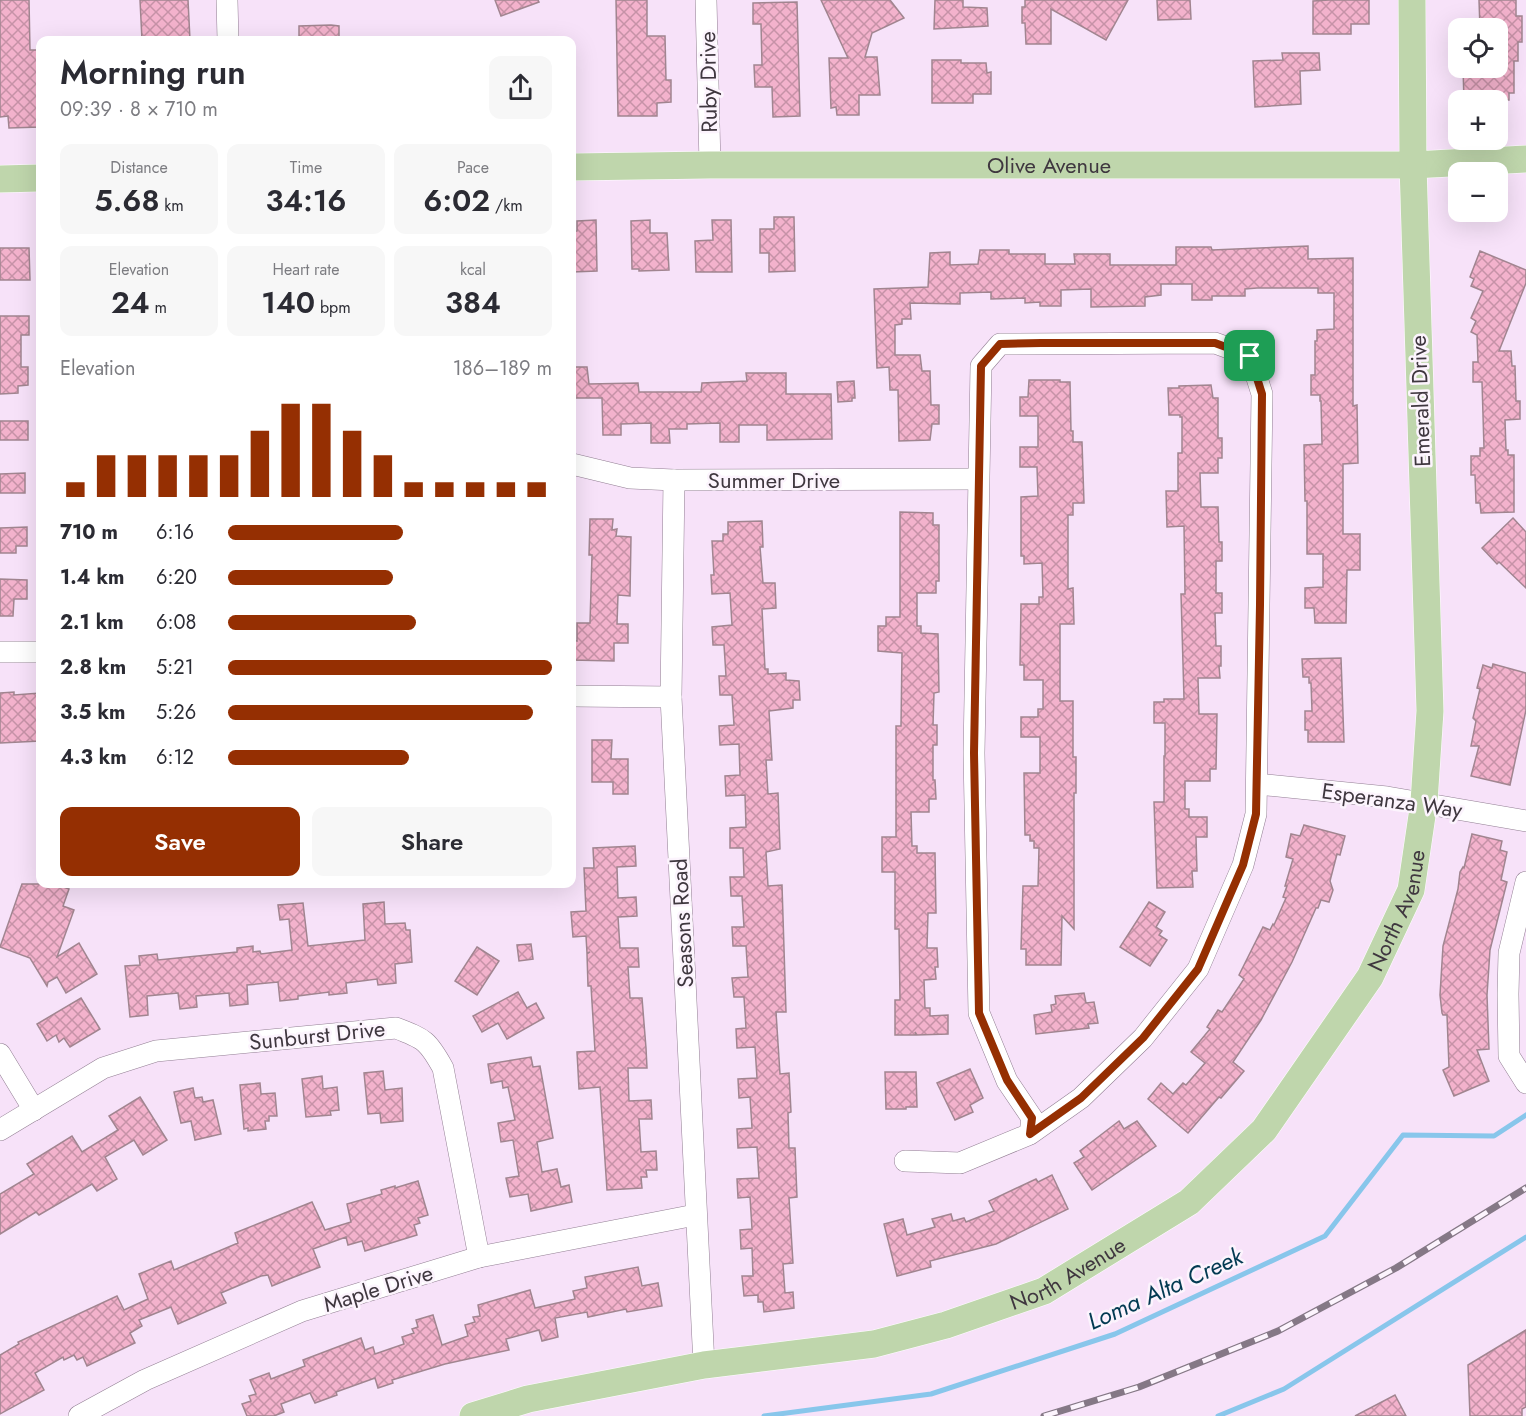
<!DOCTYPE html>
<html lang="en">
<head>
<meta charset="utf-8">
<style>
	body { margin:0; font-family:Jost,sans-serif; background:#f7f7f7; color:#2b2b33; height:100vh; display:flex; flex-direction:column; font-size:22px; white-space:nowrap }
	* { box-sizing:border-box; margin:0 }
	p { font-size:20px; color:#7c7c81 }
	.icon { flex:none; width:33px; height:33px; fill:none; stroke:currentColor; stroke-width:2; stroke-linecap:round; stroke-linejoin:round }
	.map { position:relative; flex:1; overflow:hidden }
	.drawer { position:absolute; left:36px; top:36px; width:540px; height:852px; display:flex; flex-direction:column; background:#fff; border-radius:12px; box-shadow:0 6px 24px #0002 }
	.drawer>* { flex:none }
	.fabs { position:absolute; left:1448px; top:18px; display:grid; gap:12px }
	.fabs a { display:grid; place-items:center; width:60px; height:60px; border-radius:12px; background:#fff; box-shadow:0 6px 24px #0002; font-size:30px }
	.pin { position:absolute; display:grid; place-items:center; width:51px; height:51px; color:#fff; margin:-26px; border-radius:12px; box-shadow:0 3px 9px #0006 }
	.round { display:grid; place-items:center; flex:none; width:63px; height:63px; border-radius:12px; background:#f7f7f7 }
	.head { display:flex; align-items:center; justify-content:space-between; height:102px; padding:0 24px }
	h1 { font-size:33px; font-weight:600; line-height:45px }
	.figures { display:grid; grid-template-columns:repeat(3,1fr); gap:9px; height:102px; padding:6px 24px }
	.figures div { display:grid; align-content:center; border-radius:12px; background:#f7f7f7; text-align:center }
	.figures b { font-size:30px; font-weight:600 }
	.figures small { font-size:16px; font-weight:400 }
	.figures p { font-size:16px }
	.chart { height:168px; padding:12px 24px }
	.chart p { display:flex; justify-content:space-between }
	.chart svg { width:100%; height:108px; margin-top:6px; stroke:#952f02; stroke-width:6 }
	.cta { display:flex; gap:12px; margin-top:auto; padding:12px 24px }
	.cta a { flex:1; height:69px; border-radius:12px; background:#952f02; color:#fff; font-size:24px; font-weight:600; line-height:69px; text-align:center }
	.cta a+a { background:#f7f7f7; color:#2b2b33 }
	ul { padding:0 24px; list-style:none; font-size:20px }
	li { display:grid; grid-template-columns:96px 72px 1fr; align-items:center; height:45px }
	li i { height:15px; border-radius:8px; background:#952f02 }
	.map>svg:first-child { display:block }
</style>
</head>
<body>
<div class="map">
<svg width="1526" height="1416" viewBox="0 0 1526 1416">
	<defs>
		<pattern id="building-cross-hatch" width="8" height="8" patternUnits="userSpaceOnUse" patternTransform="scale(1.5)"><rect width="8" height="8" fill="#f3b2cc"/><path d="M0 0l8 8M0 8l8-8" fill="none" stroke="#c692a7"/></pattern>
	</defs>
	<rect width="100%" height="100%" fill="#f7e2f9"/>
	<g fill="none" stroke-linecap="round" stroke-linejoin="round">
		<g stroke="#88c6eb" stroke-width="5">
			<path d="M764 1416 931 1394 1115 1334 1325 1236 1403 1135 1494 1136 1526 1115"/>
			<path d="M1218 1416 1284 1389 1526 1237"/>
		</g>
	</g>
	<g fill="url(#building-cross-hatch)" stroke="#a18590" stroke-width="1.5">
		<path d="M0 0H29L30 50H40V127L9 128 8 116 0 117Z"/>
		<path d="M140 0H188L190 40H142Z"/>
		<path d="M495 0H538L539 2 501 16Z"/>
		<path d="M616 0H647V36H665L666 80H671V102L657 103V116H618Z"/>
		<path d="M821 0H890L904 18 872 33 865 57H877L880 95H859V115H837L836 107 831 108 829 58H848Z"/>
		<path d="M935 0H963V7L987 8 988 26 934 29Z"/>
		<path d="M1025 0H1128L1106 40 1051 9V44H1026L1025 23H1022V7H1025Z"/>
		<path d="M1157 0H1190L1191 19 1158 20Z"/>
		<path d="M1329 0H1369V24H1351V34H1313V1Z"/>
		<path d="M1479 0H1516V16H1522V42H1518V61H1514V93H1509V100H1464L1463 68H1497V28H1480Z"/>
		<path d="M797 2 800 116 773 117 772 87H755L754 65H762L761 24H753V3Z"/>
		<path d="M331 25 339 26V40H299V26Z"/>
		<path d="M1282 53H1319L1320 70 1300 71 1301 104 1255 107 1253 61 1283 60Z"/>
		<path d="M932 60H961V63H986L987 73 991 72V94H973V103H932Z"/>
		<path d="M774 217H794L795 271 769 272V253H760V229H774Z"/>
		<path d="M596 220 597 271 572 272V232L577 231V221Z"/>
		<path d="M650 220V233H667L669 270 639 271V269H632L631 221Z"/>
		<path d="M712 220H731L732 272H696L695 241 713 240Z"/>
		<path d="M1308 246V259L1353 258V406L1357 405 1358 463 1343 464V534H1360V570H1347L1346 623H1315L1314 608H1305V588L1323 587V554H1307V501H1305L1304 445 1322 444 1321 401H1320V395H1311V375H1315V341H1317V330L1334 329V293H1318V288H1257L1245 289V296H1212V300H1192V284H1161V295L1145 297V306L1091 307V289L1061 290V306H1040V302L1025 303V298L991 299V292L960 293V304L910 303 911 319H902V324L895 325V355H920L922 371H930L931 405H939V424H932L930 440 899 441 898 390H890L889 367 877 368 874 289 928 287 930 253 950 252V265L978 264 980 250H1009V254H1045V264H1075L1074 254H1110V265H1176V247H1211L1212 250Z"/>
		<path d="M0 248H29L30 280H0Z"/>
		<path d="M1480 251 1526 270V283L1499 351H1511L1512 366H1515L1516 401H1520V419L1505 420 1506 450H1508V455H1514V512L1481 513 1480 503H1476L1475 475H1471V456H1480V448H1484L1482 382H1473V362H1478L1477 335 1471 332 1476 321 1471 318 1483 291 1471 286 1474 279 1470 277Z"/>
		<path d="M0 316H29V335H21V367H28V385L18 386V393L0 394Z"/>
		<path d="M572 367H587L589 384 638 383 639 392H701L702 383 747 381 746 373H786V394H831L832 439 767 440V425H739V442H720V423L687 424V429H669L670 443H651V423L621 424V435H603L602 398H572Z"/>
		<path d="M1029 380H1060V382H1070L1071 431H1073V442H1082L1084 503H1073V515H1068V589L1073 588 1074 624H1060V701H1073V757H1076V793H1074V929L1062 916 1061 965H1026V949H1021L1023 886H1038L1039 848H1034V841H1030V835H1025L1024 773H1040V737H1021V717H1038V709H1043V680H1024V665H1020L1021 604H1039V597H1043L1042 563 1024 564V556H1021V497L1038 496 1037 467H1020V447H1038V416H1020V397H1028Z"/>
		<path d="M854 381 855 398H852V401L838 402 837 382Z"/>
		<path d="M1211 385 1213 398H1218V438H1222V458H1218V473H1200L1201 507H1218L1219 542H1222V561H1216V593H1222V613H1215L1216 646H1221V666H1219L1220 678H1198L1199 714H1217L1216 769H1210V781H1185V809H1189V817H1207V837H1196L1197 871H1192L1193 887 1157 888 1154 802H1164V756H1165V723H1154V702H1164V699H1184L1181 594H1185L1184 526 1167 527 1166 491H1178V453H1182V417H1180V415H1169L1168 388H1179V386Z"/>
		<rect x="0" y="421" width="28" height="19"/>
		<path d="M25 473V493H0V474Z"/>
		<path d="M900 512 933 513V525H939V581H936V593H917V626H921V633L938 634 939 692 934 693 933 725H937V745H933V780H935L936 799H929V812H911L912 846H917V853H935L936 913H928L927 948H937L938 967H935L936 979 924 980 925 1008H930V1016L948 1015V1034L917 1035 915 1032 916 1035H895V1000H900L899 929H895V872H882V837H896V726H901L902 653 878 651V626H886V617H900Z"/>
		<path d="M1513 518 1526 532V588L1499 562 1497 564 1482 548Z"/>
		<path d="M590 519H613L612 530 617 529 616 536 631 537 630 596 618 595 617 624H628V643H614V661L572 660V640L577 641V623H590L592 555H589Z"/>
		<path d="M762 521 763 547H760L763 583H775L776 608 762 609 765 669H768V674L786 673V680L799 681 800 700H793V708L769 711 772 760H766L768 794 778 793 780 849 766 852 768 886 782 885 786 1012H776L780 1074 789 1073 791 1112 788 1113 789 1148H795L797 1197 789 1198 793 1263 783 1264 785 1293 793 1292 794 1308 764 1312 763 1302H758V1295L744 1296 742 1276H753L752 1248 741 1249 740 1230 752 1229 750 1197 738 1198 737 1179 759 1178 757 1147 738 1148 737 1129 752 1128 750 1097 739 1098 738 1079 757 1078 755 1047 737 1048 736 1029 746 1028 744 997H734L732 978 748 977 746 946H733L732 927H744L742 896H731L730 877H744L743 848H730V828L746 827 745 795 726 796 725 776 740 775 739 744 720 745 719 726 734 725 732 695H720L719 676H726L724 645H713L712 627 732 625 730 593 712 594 711 575H714L712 541H723V534H728V522Z"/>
		<path d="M27 527V546H16V553H0V528Z"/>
		<path d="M0 579 27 580V599H14L13 616H0Z"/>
		<path d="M1341 658 1344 742H1308V730H1305V711H1312L1311 683H1309V677H1303L1302 659Z"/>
		<path d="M1493 664 1526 673V710L1510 785 1471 776 1479 746H1471L1476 721 1473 718 1480 689 1477 688 1483 665 1492 668Z"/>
		<path d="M14 692V695L40 693V741L0 743V693Z"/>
		<path d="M592 740H612L611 759H628V794H613V782H592Z"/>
		<path d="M1304 825 1345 836 1340 855 1337 854 1330 881 1333 890 1329 902 1321 900 1318 908H1316L1292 962 1261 1020 1233 1062 1244 1071 1221 1098 1219 1097 1188 1133 1148 1099 1161 1083 1173 1094 1183 1083 1186 1085 1205 1063 1191 1052 1210 1029 1207 1027 1218 1010 1222 1012 1244 979 1239 975 1263 927 1270 930 1273 924 1274 925 1286 898 1283 897 1287 886H1285L1293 859 1286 857 1291 834 1300 836Z"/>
		<path d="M1472 834 1502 841 1500 850 1507 852 1501 880 1507 882 1490 950 1487 995 1489 1049 1477 1050 1489 1081 1454 1096 1443 1070 1449 1067 1447 1015H1443L1442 1013 1440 995 1443 946 1458 889 1460 872 1463 867 1464 868Z"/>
		<path d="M635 846 636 866 617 867 618 898 636 897 637 916 618 917 620 948H638L639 967H628L630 998H642L646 1048 647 1068H628L629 1101 651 1100 652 1119H639L641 1152 656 1151 657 1170H646L647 1177H641L642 1188 607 1190 600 1087 579 1089 577 1052 595 1051 591 986H588L587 954 590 952 587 953 586 936 573 937 571 912 586 911 584 868H594L593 848Z"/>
		<path d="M22 884H55L69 889 63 906 74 910 57 957 79 943 97 974 66 993 57 977 48 982 47 986 30 958 0 947Z"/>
		<path d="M384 902 385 924 405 923 406 930H410L412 962 395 964 396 983 378 985 377 979 346 983 347 993 329 995V992L298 996V999L280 1001 278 982 247 985 248 1004 230 1006 229 993 196 996 197 1007 180 1009 178 993 147 996 148 1015 130 1017 125 966 140 965 139 956 157 954 158 960 237 952V948L253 946V952L260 951 261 954 292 950 289 919 280 920 278 905 303 903 308 946 365 940 363 904Z"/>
		<path d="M1149 902 1165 912 1156 927 1162 931 1159 935 1167 940 1150 966 1120 947Z"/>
		<path d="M531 944 533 959 519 961 517 945Z"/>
		<path d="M477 947 499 961 477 995 455 981Z"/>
		<path d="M518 992 527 1008 536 1003 544 1018 507 1039 498 1023 482 1032 473 1016Z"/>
		<path d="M1084 993 1086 1003 1094 1002 1098 1023 1088 1024 1089 1028 1036 1034 1034 1015 1052 1012 1051 1005 1056 1004 1055 996Z"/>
		<path d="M81 998 100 1029 70 1047 64 1038 59 1042 56 1035 47 1041 37 1024Z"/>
		<path d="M531 1057 533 1067 540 1066 553 1138 537 1142 542 1172 557 1169 561 1187 569 1185 572 1202 531 1211 528 1194 510 1197 506 1178 519 1176 513 1140 501 1142 498 1123 515 1120 508 1087 503 1088 502 1081 491 1083 488 1064Z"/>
		<path d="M970 1069 983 1098 970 1105 973 1112 955 1120 937 1083Z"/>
		<path d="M383 1071 385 1090 402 1088 403 1121 381 1123 380 1113 368 1114 364 1073Z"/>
		<path d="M885 1072H916L917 1107H906V1109H886Z"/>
		<path d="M322 1076 323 1089 337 1087 339 1110 330 1111 331 1115 306 1117 302 1079Z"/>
		<path d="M260 1083 261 1094 275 1093 277 1116H269V1121H265L266 1129 248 1131V1128L244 1129 240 1085Z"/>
		<path d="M193 1088 195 1098 202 1097 203 1102 213 1100 221 1134 195 1140 191 1121 181 1123 174 1092Z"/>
		<path d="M140 1097 167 1140 143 1155 134 1140 105 1157 117 1179 97 1191 92 1184 39 1215 36 1212 0 1234V1194L34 1174 27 1164 72 1136 82 1152 118 1130 109 1116Z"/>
		<path d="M1119 1121 1124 1129 1137 1121 1156 1146 1092 1190 1074 1163 1084 1157 1080 1151Z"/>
		<path d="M1052 1175 1068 1209 996 1244 930 1261 931 1267 897 1276 884 1224 903 1219 907 1235 935 1227 932 1219 951 1214 953 1221 964 1218 966 1222 994 1211 989 1201 1036 1179 1038 1182Z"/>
		<path d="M418 1181 428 1215 418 1218 420 1223 414 1225 417 1235 365 1251 362 1241 348 1245 346 1237 313 1249 320 1267 289 1279 272 1286 268 1275 261 1276 221 1293 226 1303 178 1324 171 1307 139 1320 142 1326 130 1333 135 1343 87 1366 83 1357 77 1360 74 1355 64 1360 63 1357 35 1373 44 1390 0 1414V1355L19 1344 18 1342 117 1296 124 1310 148 1299 139 1274 171 1261 174 1270 238 1243 235 1233 312 1202 325 1230 351 1222 347 1204 382 1194 381 1190 395 1186V1188Z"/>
		<path d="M638 1267 642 1286 658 1283 662 1306 627 1312 626 1309 588 1317 587 1312 555 1318 558 1337 542 1341 539 1330 506 1339 509 1350 445 1364 392 1380 393 1383 378 1388 375 1378 336 1392 337 1395 315 1403 310 1393 281 1404 284 1412 274 1416H247L242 1404 251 1401 249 1396 256 1394 250 1380 269 1373 271 1379 305 1366 303 1360 361 1338 365 1350 373 1347 375 1354 404 1344 402 1337 414 1333 412 1329 418 1327 416 1320 433 1315 442 1345 468 1336 465 1325 475 1322 473 1317 480 1316 478 1305 530 1290 535 1308 575 1299 573 1291 587 1288 585 1277Z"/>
		<path d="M1526 1330V1407L1522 1409V1416H1470L1468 1365Z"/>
		<path d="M1395 1395 1406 1416H1355Z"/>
	</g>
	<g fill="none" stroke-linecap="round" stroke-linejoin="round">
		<g stroke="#927f93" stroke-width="22">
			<g id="minor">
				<path d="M227 0 228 40"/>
				<path d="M706 0 710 165"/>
				<path d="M572 464 630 478 674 480 978 479"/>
				<path d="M674 480 671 697 704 1365"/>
				<path d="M0 652H40"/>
				<path d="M572 696 671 697"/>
				<path d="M1257 784 1387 797 1526 821"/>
				<path d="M1526 882 1509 953 1508 994 1509 1056 1526 1083"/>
				<path d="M0 1054 34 1110"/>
				<path d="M0 1130 103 1068 156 1051 396 1028C425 1039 428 1041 443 1068L479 1257"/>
				<path d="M905 1161 960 1163 1030 1134 1081 1098 1143 1038 1198 969 1243 865 1256 814 1262 394 1250 356 1215 343 1000 344 981 366 974 753 979 1013 1007 1081 1032 1118 1030 1134"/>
				<path d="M79 1416 145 1380 302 1311 479 1257 695 1215"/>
			</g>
		</g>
		<g stroke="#fff" stroke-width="28">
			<g id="major">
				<path id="s1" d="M572 167 710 165H1413L1526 159"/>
				<path d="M0 179 40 178"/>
				<path id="s2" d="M473 1416 528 1399 704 1365 874 1344 946 1325 1044 1291 1189 1202 1264 1130 1370 977 1411 890 1424 802 1430 711 1413 165 1412 0"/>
			</g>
		</g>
		<use href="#minor" stroke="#fff" stroke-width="21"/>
		<use href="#major" stroke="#bfd6ac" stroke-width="27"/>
		<g stroke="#857886" stroke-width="7">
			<path id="rail" d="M1044 1416 1139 1387 1278 1331 1396 1268 1526 1188"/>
		</g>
		<use href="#rail" stroke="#fcf4fd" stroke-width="4.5" stroke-dasharray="14" stroke-linecap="butt"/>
	</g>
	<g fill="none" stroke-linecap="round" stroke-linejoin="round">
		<g stroke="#fff" stroke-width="12">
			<path id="route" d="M1041 343H1215L1250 356 1262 394 1260 605 1256 814 1243 865 1198 969 1143 1038 1081 1098 1030 1134 1032 1118 1007 1080 979 1013 974 753 981 366 1000 344Z"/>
		</g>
		<use href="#route" stroke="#952f02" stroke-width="8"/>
	</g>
	<g text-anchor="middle" stroke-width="5" stroke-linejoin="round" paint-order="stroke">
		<g font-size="22" fill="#3f373f" stroke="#fcf4fd">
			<text transform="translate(708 82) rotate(-91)" y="8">Ruby Drive</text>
			<text dy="8" stroke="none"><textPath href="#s1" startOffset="477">Olive Avenue</textPath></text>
			<text transform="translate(1420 401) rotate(-92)" y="8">Emerald Drive</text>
			<text x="774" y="488">Summer Drive</text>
			<text transform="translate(1392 800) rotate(8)" y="8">Esperanza Way</text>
			<text dy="8" stroke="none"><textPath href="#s2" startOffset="1119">North Avenue</textPath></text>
			<text transform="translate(682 923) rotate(-93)" y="8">Seasons Road</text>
			<text transform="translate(317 1035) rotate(-6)" y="8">Sunburst Drive</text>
			<text dy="8" stroke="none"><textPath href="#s2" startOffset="615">North Avenue</textPath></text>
			<text transform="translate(378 1288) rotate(-17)" y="8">Maple Drive</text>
		</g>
		<g font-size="24" font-style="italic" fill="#033a52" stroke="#fcf4fd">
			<text transform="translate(1165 1289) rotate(-24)" y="8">Loma Alta Creek</text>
		</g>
	</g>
</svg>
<div class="fabs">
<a><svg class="icon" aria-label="locate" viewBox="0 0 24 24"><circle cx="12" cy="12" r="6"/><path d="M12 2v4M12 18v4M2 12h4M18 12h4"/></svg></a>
<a>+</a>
<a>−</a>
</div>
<div class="pin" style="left:1250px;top:356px;background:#1e9e55"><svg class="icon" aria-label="arrive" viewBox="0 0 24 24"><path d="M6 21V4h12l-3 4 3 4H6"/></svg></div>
<section class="drawer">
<div class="head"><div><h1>Morning run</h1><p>09:39 · 8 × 710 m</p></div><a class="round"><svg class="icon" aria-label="share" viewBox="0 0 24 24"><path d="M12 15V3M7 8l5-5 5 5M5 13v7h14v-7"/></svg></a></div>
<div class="figures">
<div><p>Distance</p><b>5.68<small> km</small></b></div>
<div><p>Time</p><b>34:16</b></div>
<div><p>Pace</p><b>6:02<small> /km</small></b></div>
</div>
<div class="figures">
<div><p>Elevation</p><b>24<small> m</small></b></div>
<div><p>Heart rate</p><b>140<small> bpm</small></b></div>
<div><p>kcal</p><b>384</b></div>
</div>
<div class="chart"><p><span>Elevation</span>186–189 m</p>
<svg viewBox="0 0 160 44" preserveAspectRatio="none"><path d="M5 44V38M15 44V27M25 44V27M35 44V27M45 44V27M55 44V27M65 44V17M75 44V6M85 44V6M95 44V17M105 44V27M115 44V38M125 44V38M135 44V38M145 44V38M155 44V38"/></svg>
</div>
<ul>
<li><b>710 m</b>6:16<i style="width:54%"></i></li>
<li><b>1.4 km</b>6:20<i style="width:51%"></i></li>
<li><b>2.1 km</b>6:08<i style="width:58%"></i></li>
<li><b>2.8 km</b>5:21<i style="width:100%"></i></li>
<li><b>3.5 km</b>5:26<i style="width:94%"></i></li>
<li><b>4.3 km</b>6:12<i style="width:56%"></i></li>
</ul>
<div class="cta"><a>Save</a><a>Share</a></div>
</section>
</div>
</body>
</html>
